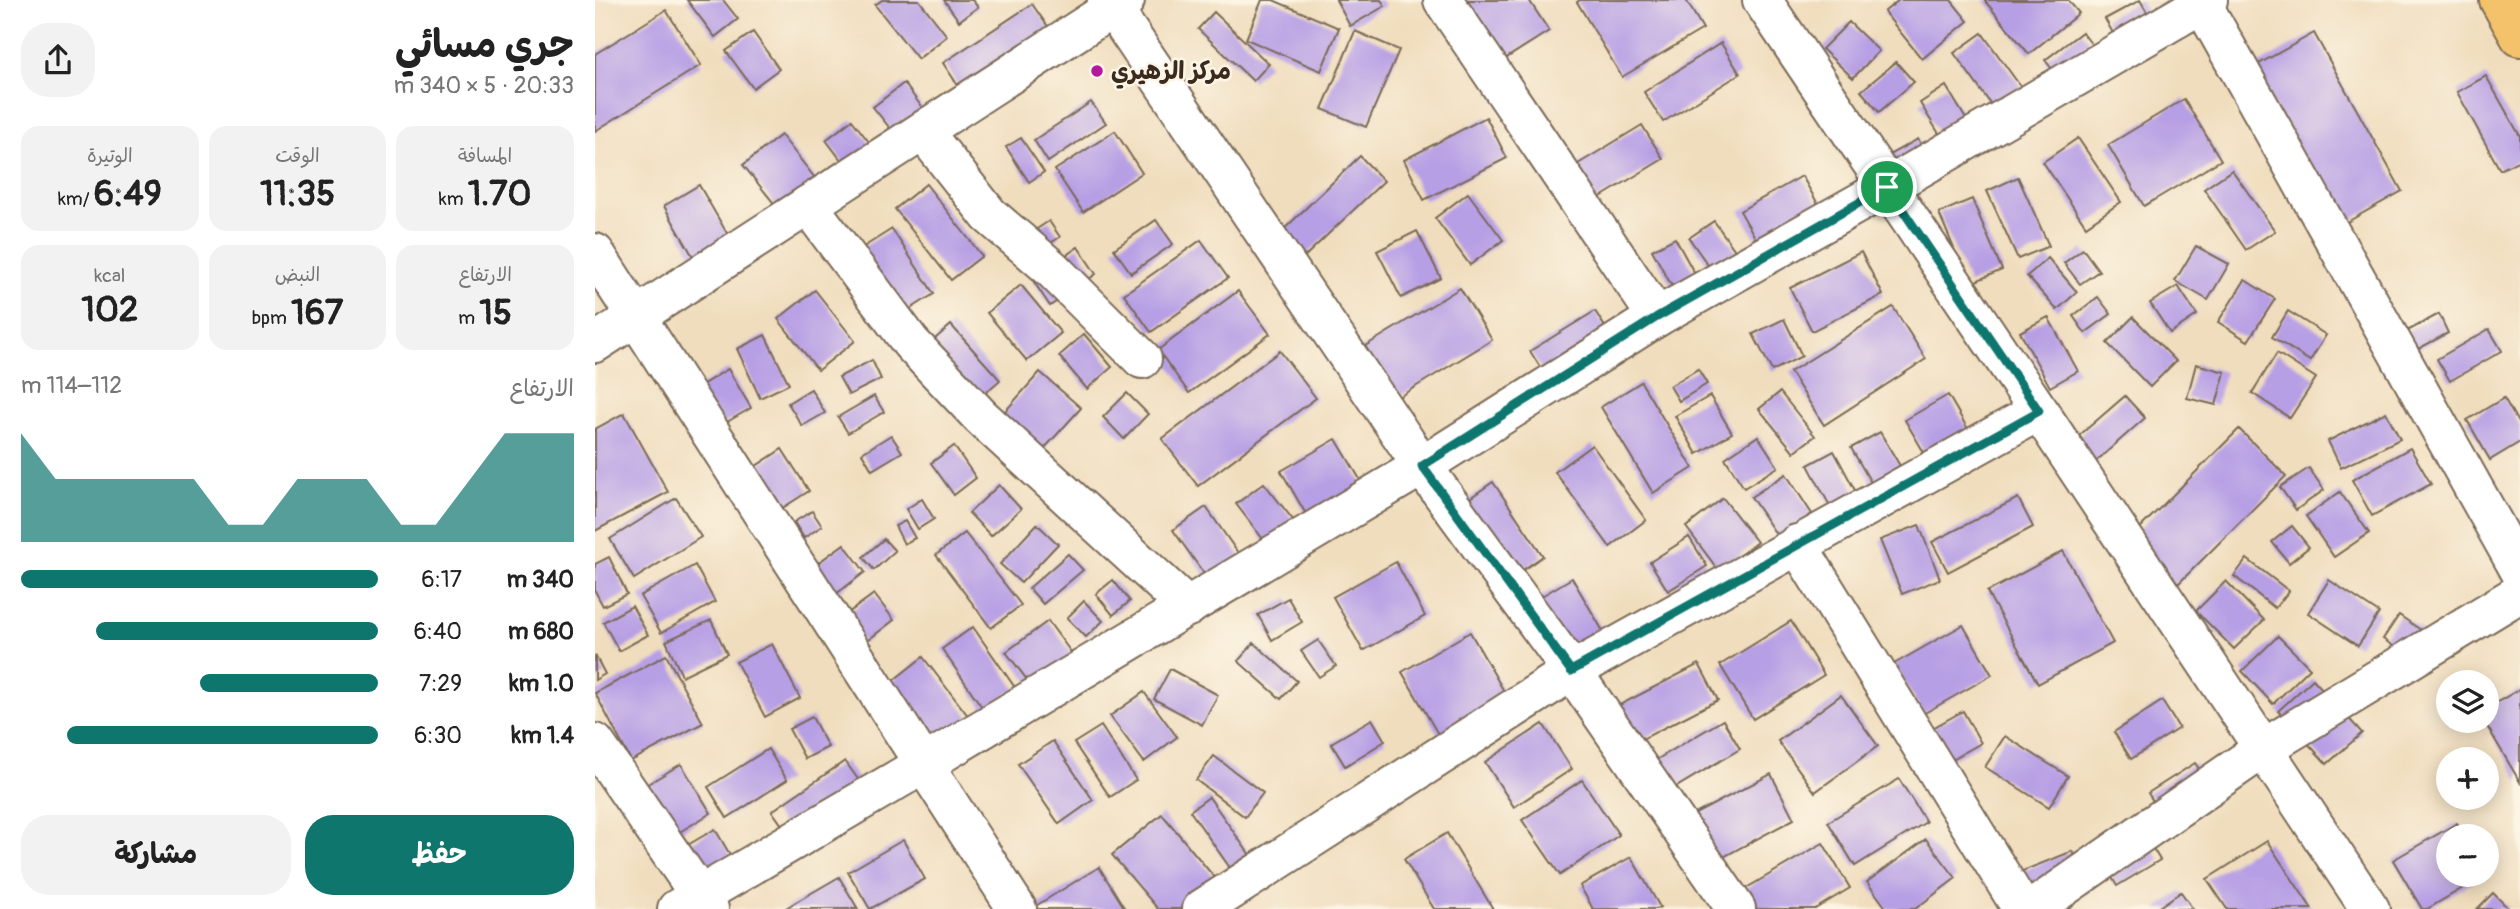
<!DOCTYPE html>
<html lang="ar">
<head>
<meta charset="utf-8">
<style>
	body { margin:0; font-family:Pangolin,"Playpen Sans Arabic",sans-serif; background:#f2f2f2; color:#222; direction:rtl; height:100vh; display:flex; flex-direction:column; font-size:26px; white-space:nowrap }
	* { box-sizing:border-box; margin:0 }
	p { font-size:23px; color:#767676 }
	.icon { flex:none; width:38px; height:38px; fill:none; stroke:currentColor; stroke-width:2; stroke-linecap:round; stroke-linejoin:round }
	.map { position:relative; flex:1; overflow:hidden; direction:ltr }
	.panel { display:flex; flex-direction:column; background:#fff; width:595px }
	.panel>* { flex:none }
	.buttons { position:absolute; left:1841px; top:670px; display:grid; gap:14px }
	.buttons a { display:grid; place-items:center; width:63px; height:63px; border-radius:50%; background:#fff; box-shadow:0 4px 18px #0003; font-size:35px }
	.pin { position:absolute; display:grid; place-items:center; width:60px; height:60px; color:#fff; margin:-30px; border:4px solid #fff; border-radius:50%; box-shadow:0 2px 7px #0007 }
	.round { display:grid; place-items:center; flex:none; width:74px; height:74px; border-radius:28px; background:#f2f2f2 }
	.headline { display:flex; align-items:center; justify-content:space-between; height:119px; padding:0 21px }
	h1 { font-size:38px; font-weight:700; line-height:52px }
	.metrics { display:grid; grid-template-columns:repeat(3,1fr); gap:10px; height:119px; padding:7px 21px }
	.metrics div { display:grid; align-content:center; border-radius:18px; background:#f2f2f2; text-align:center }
	.metrics b { font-size:35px; font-weight:700 }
	.metrics small { font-size:19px; font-weight:400 }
	.metrics p { font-size:19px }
	.chart { height:196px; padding:14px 21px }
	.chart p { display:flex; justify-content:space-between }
	.chart svg { width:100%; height:126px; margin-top:7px; fill:#0f766e; opacity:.7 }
	.button { display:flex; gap:14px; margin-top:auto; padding:14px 21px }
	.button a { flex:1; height:80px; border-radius:28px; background:#0f766e; color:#fff; font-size:28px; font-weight:700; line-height:80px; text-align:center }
	.button a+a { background:#f2f2f2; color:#222 }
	ul { padding:0 21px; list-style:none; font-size:23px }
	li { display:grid; grid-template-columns:112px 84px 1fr; align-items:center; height:52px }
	li i { height:18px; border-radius:9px; background:#0f766e }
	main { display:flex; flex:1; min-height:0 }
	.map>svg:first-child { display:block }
</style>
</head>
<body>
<main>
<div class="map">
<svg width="1925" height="909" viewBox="0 0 1925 909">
	<rect width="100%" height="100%" fill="#fcf5e5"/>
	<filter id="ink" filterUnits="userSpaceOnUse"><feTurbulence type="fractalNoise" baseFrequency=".0143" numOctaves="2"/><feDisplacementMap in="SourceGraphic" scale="14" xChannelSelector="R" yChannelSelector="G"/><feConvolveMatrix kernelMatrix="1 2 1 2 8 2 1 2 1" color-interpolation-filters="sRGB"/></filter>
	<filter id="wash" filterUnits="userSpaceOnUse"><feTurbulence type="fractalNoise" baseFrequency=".00686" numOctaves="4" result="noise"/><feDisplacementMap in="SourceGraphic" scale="28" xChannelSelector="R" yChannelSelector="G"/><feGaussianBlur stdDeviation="1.57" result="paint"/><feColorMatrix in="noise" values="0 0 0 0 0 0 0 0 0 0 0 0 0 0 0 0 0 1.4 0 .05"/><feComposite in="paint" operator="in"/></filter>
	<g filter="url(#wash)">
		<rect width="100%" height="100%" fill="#f0ddbd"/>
		<g id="blocks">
			<g fill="#b79fe5">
				<path d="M92 0H128L143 19 120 37Z"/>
				<path d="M287 0H324L352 36 323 59 280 5Z"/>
				<path d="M349 0H377L383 7 364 21Z"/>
				<path d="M667 0H678L744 28 726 71 651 39Z"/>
				<path d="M741 0H786L790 6 755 26Z"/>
				<path d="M853 0H934L954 31 891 71Z"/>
				<path d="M985 0H1091L1108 29 1027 77 982 2Z"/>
				<path d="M1304 0H1356L1373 21 1327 59 1289 12Z"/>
				<path d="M1389 0H1473L1484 13 1434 54Z"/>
				<path d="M1545 0 1566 36 1531 56 1510 19Z"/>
				<path d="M437 4 456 31 366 90 348 63Z"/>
				<path d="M71 10 106 65 0 131V54Z"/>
				<path d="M619 12 674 64 658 81 603 29Z"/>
				<path d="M1254 22 1284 51 1258 78 1227 49Z"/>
				<path d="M760 31 804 50 771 127 727 109Z"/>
				<path d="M158 32 184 69 158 88 131 51Z"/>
				<path d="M1487 32 1514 67 1477 95 1450 60Z"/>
				<path d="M1387 33 1431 94 1403 114 1359 53Z"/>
				<path d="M1719 33 1807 191 1745 226 1657 68Z"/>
				<path d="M1126 43 1145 74 1068 122 1049 92Z"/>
				<path d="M1301 62 1319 82 1284 112 1266 91Z"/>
				<path d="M1891 76 1925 136V160L1905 170 1862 92Z"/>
				<path d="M309 83 332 114 302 137 278 107Z"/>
				<path d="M1351 86 1377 129 1351 145 1325 103Z"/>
				<path d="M1589 99 1626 160 1549 206 1513 145Z"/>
				<path d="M496 102 511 123 453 162 439 140Z"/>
				<path d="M891 117 912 158 829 200 809 160Z"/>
				<path d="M257 120 291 164 264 184 231 140Z"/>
				<path d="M1047 125 1068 159 986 209 965 175Z"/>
				<path d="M520 131 547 173 488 212 460 170Z"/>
				<path d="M186 135 239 202 202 232 148 165Z"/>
				<path d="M426 138 449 172 434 182 411 147Z"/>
				<path d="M1483 138 1526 202 1491 226 1448 162Z"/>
				<path d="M1323 139 1345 175 1316 192 1294 155Z"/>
				<path d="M765 156 789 181 706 260 682 236Z"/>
				<path d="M1637 170 1680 231 1651 250 1609 189Z"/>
				<path d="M1207 176 1239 232 1177 267 1145 211Z"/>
				<path d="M1423 177 1454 246 1423 259 1392 191Z"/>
				<path d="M331 184 387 256 356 280 300 209Z"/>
				<path d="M104 185 140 247 104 267 69 206Z"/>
				<path d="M873 193 908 240 875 265 840 218Z"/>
				<path d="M1377 199 1407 270 1374 284 1344 213Z"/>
				<path d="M561 220 578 244 536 273 519 249Z"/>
				<path d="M454 221 465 237 424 263 414 247Z"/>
				<path d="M1119 221 1154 270 1129 288 1094 238Z"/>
				<path d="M297 229 339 294 290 325 248 260Z"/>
				<path d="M822 231 846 278 806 298 782 251Z"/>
				<path d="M1080 238 1102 278 1079 290 1057 250Z"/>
				<path d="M606 240 633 278 556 332 529 294Z"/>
				<path d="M1601 246 1634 264 1613 300 1580 281Z"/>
				<path d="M483 247 501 274 455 306 437 279Z"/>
				<path d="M1488 249 1504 271 1485 284 1469 263Z"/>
				<path d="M1266 252 1288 295 1217 331 1195 288Z"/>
				<path d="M1453 258 1482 292 1462 310 1432 276Z"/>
				<path d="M1650 280 1680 299 1653 341 1623 322Z"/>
				<path d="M426 285 466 333 432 361 392 313Z"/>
				<path d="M1583 286 1602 315 1575 333 1555 303Z"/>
				<path d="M865 288 897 340 794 403 762 351Z"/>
				<path d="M220 290 260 341 223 370 183 319Z"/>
				<path d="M643 291 675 334 594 393 563 350Z"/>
				<path d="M1503 297 1516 314 1490 333 1478 316Z"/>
				<path d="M1298 307 1331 359 1229 425 1195 372Z"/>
				<path d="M1000 311 1027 354 962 394 935 351Z"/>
				<path d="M1693 311 1731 335 1715 361 1677 337Z"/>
				<path d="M1844 314 1853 333 1812 355 1803 336Z"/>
				<path d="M1453 317 1483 371 1455 387 1425 332Z"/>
				<path d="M1538 317 1581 361 1555 387 1512 343Z"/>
				<path d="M1189 319 1207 356 1177 371 1158 334Z"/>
				<path d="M356 325 405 380 374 407 325 352Z"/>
				<path d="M1894 329 1907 351 1855 381 1842 359Z"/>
				<path d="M489 334 517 367 492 389 464 356Z"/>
				<path d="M170 335 194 384 165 398 142 349Z"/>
				<path d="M685 351 721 398 603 486 567 439Z"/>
				<path d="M1682 353 1721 378 1695 418 1657 393Z"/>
				<path d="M277 360 286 379 254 395 244 377Z"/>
				<path d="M1601 364 1630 372 1621 405 1592 398Z"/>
				<path d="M133 369 156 408 120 429 97 391Z"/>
				<path d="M1103 369 1112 384 1084 401 1075 386Z"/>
				<path d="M445 372 486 408 439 460 399 424Z"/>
				<path d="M1046 382 1098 468 1058 493 1006 407Z"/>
				<path d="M216 389 230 413 207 426 193 403Z"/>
				<path d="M1185 392 1220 436 1199 452 1164 409Z"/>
				<path d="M532 393 553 414 529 439 508 417Z"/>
				<path d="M1353 395 1384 448 1341 473 1310 420Z"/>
				<path d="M279 396 289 412 253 433 243 417Z"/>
				<path d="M1115 396 1137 433 1102 454 1080 416Z"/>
				<path d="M1530 396 1550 418 1499 463 1479 440Z"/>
				<path d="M1909 398 1925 426V442L1895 460 1872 420Z"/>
				<path d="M1791 412 1805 439 1746 468 1733 441Z"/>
				<path d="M29 413 73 492 0 531V429Z"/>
				<path d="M1644 429 1691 476 1581 586 1534 539Z"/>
				<path d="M1285 432 1318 488 1289 505 1256 448Z"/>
				<path d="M296 435 307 452 277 470 267 453Z"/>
				<path d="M1163 436 1183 467 1149 488 1130 458Z"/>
				<path d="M741 439 782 508 726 540 686 471Z"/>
				<path d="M997 445 1051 520 1015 547 960 472Z"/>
				<path d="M359 446 381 478 359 495 336 463Z"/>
				<path d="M1815 448 1836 484 1777 516 1757 480Z"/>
				<path d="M187 449 214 491 178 514 152 472Z"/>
				<path d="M1239 451 1262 494 1236 508 1213 465Z"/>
				<path d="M1714 468 1729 490 1701 510 1685 487Z"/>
				<path d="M1191 474 1217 514 1183 537 1156 497Z"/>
				<path d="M898 482 948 556 912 581 862 507Z"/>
				<path d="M669 483 706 530 678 552 641 504Z"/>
				<path d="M404 485 426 509 396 536 374 513Z"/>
				<path d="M1745 492 1774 533 1739 557 1711 516Z"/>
				<path d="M81 498 106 537 39 579 15 539Z"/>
				<path d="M1128 498 1162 542 1124 571 1091 527Z"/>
				<path d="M1423 498 1438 527 1353 572 1337 542Z"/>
				<path d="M327 499 339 519 323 529 311 509Z"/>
				<path d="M611 507 650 563 617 585 578 530Z"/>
				<path d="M217 511 227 526 209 538 199 522Z"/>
				<path d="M310 521 320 538 309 544 300 526Z"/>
				<path d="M442 524 463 544 426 583 405 564Z"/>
				<path d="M1324 525 1345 579 1307 594 1285 540Z"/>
				<path d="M1697 526 1714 547 1694 563 1677 542Z"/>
				<path d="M370 533 426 605 396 628 341 555Z"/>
				<path d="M1094 537 1112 566 1073 591 1055 562Z"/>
				<path d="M289 539 300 551 279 570 268 557Z"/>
				<path d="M249 544 270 572 237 597 216 568Z"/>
				<path d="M1468 551 1518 643 1443 684 1392 592Z"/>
				<path d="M473 554 488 570 448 604 434 588Z"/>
				<path d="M14 557 32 594 8 606 0 591V564Z"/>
				<path d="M1652 559 1694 591 1680 608 1639 576Z"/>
				<path d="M801 562 830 616 768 651 738 597Z"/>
				<path d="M100 565 120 602 66 633 45 596Z"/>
				<path d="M977 578 1012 638 975 660 940 600Z"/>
				<path d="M518 580 535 601 518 615 501 594Z"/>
				<path d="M1734 580 1784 613 1763 646 1713 613Z"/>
				<path d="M1631 581 1669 620 1639 649 1601 611Z"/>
				<path d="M279 594 299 620 269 643 249 616Z"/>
				<path d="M693 598 707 622 677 640 663 615Z"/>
				<path d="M489 601 508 621 491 637 472 618Z"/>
				<path d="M37 606 53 635 24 651 8 622Z"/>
				<path d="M1804 615 1836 637 1819 660 1788 639Z"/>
				<path d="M116 620 132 654 87 676 71 641Z"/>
				<path d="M453 621 478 655 436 685 411 652Z"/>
				<path d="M1196 621 1229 675 1158 719 1125 665Z"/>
				<path d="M1368 625 1397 675 1328 714 1299 664Z"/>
				<path d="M378 627 421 689 389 710 347 649Z"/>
				<path d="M875 632 926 721 858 760 807 672Z"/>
				<path d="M1683 636 1715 668 1678 704 1647 671Z"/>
				<path d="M723 640 741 666 724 677 706 651Z"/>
				<path d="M659 643 702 681 686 699 643 661Z"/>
				<path d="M177 644 205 698 170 717 141 662Z"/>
				<path d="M0 655 10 674 0 680Z"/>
				<path d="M71 655 108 723 36 761 0 693Z"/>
				<path d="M328 657 377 721 339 750 290 687Z"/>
				<path d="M1104 664 1123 700 1032 747 1013 711Z"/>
				<path d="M575 669 623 695 607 725 559 699Z"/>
				<path d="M1718 679 1767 733 1732 764 1683 711Z"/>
				<path d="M1925 689V782L1889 721H1892V708Z"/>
				<path d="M549 692 582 737 549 762 515 716Z"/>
				<path d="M1246 695 1283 746 1220 792 1183 741Z"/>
				<path d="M1567 701 1584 728 1536 759 1519 732Z"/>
				<path d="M1368 711 1386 743 1354 761 1336 729Z"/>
				<path d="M217 717 233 747 210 759 194 729Z"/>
				<path d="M777 719 790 741 750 766 736 743Z"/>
				<path d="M1128 720 1145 749 1073 792 1056 763Z"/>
				<path d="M948 724 977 769 919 807 890 762Z"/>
				<path d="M506 726 541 780 515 797 479 743Z"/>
				<path d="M1410 736 1473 776 1454 807 1390 767Z"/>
				<path d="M458 741 498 800 464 824 423 764Z"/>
				<path d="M173 749 192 780 132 818 113 787Z"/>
				<path d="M619 756 668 793 650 817 601 780Z"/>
				<path d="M250 761 265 782 192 832 177 811Z"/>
				<path d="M1600 763 1624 799 1576 830 1553 793Z"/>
				<path d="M86 764 116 813 73 839 43 790Z"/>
				<path d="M1176 774 1199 819 1123 860 1100 814Z"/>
				<path d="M1304 779 1331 822 1260 866 1233 822Z"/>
				<path d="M987 780 1024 835 965 875 927 820Z"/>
				<path d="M614 797 657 858 638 872 595 811Z"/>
				<path d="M567 814 639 901 629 909H563L517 855Z"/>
				<path d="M1541 821 1565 860 1522 886 1498 846Z"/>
				<path d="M1862 823 1870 836H1853V875H1890L1832 909H1827L1798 860Z"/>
				<path d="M120 829 148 877 101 904 74 856Z"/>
				<path d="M852 833 898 909H839L809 859Z"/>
				<path d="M1331 839 1361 878 1320 909H1292L1272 882Z"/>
				<path d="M308 840 330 879 275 909 253 872Z"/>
				<path d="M1672 841 1717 909H1632L1612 879Z"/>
				<path d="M1228 843 1255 888 1220 909H1159L1148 890Z"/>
				<path d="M1478 851 1494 892 1449 909 1425 872Z"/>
				<path d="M1036 857 1065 907 1061 909H998L985 886Z"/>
				<path d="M504 867 530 909H440L439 907Z"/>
				<path d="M244 877 263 909H189Z"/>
				<path d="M1586 892 1598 909H1561Z"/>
				<path d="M1898 893 1914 909H1882Z"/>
			</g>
		</g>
	</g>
	<g filter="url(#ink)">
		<use href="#blocks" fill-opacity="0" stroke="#7a6956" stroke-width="2"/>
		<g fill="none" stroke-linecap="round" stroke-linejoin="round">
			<g stroke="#7a6956" stroke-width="42">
				<g id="minor">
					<path d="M512 0 827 466 977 671 1141 909"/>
					<path d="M848 0 1062 317"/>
					<path d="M1167 0 1444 411 1775 909"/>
					<path d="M1605 0 1925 571"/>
					<path d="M328 131 394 215 457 269 547 359"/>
					<path d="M213 205 316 343 386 417 593 607"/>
					<path d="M0 253 422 909"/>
					<path d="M0 343 530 0"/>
					<path d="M1202 544 1427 909"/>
					<path d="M0 743 114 909"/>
					<path d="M82 909 329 764 827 466 1062 317 1292 187 1613 0"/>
					<path d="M607 909 977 671 1444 411"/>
					<path d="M1437 909 1669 748 1925 593"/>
				</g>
			</g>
			<g stroke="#7a6956" stroke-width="42">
				<path id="major" d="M1904 0 1925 37"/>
			</g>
			<use href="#minor" stroke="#fff" stroke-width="38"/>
			<use href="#major" stroke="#f3c26a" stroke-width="38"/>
		</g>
	</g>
	<g fill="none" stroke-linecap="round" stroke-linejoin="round" filter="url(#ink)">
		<g stroke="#fff" stroke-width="14">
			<path id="route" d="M1292 187 1444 411 976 671 827 466 1062 317Z"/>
		</g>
		<use href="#route" stroke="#0f766e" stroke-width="9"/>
	</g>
	<circle fill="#b5179e" stroke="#fcf5e5" stroke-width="2.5" cx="502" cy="71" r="7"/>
	<g text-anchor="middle" stroke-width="5" stroke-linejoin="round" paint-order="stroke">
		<g font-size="24" font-weight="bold" fill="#3b2a1e" stroke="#fcf5e5" text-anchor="start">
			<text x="516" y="79">مركز الزهيري</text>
		</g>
	</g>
</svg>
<div class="buttons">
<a><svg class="icon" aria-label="layers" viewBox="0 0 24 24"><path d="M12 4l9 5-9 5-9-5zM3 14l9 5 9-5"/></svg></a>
<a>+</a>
<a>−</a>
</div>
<div class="pin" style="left:1292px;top:187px;background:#1e9e55"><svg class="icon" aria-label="arrive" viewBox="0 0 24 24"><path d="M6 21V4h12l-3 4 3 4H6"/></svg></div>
</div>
<section class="panel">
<div class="headline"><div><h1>جري مسائي</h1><p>20:33 · 5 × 340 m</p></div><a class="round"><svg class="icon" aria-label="share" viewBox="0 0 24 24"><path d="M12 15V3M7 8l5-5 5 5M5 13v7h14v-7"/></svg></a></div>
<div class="metrics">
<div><p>المسافة</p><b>1.70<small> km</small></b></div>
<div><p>الوقت</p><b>11:35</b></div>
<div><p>الوتيرة</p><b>6:49<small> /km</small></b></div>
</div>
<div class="metrics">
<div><p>الارتفاع</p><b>15<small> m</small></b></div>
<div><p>النبض</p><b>167<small> bpm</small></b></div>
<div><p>kcal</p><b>102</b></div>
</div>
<div class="chart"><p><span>الارتفاع</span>112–114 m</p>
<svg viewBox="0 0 160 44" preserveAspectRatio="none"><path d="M0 44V6L10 22L20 22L30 22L40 22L50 22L60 38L70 38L80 22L90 22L100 22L110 38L120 38L130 22L140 6L150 6L160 6V44z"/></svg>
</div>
<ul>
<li><b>340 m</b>6:17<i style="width:100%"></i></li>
<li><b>680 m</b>6:40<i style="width:79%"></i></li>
<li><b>1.0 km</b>7:29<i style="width:50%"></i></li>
<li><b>1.4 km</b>6:30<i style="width:87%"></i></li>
</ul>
<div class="button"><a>حفظ</a><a>مشاركة</a></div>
</section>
</main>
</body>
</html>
